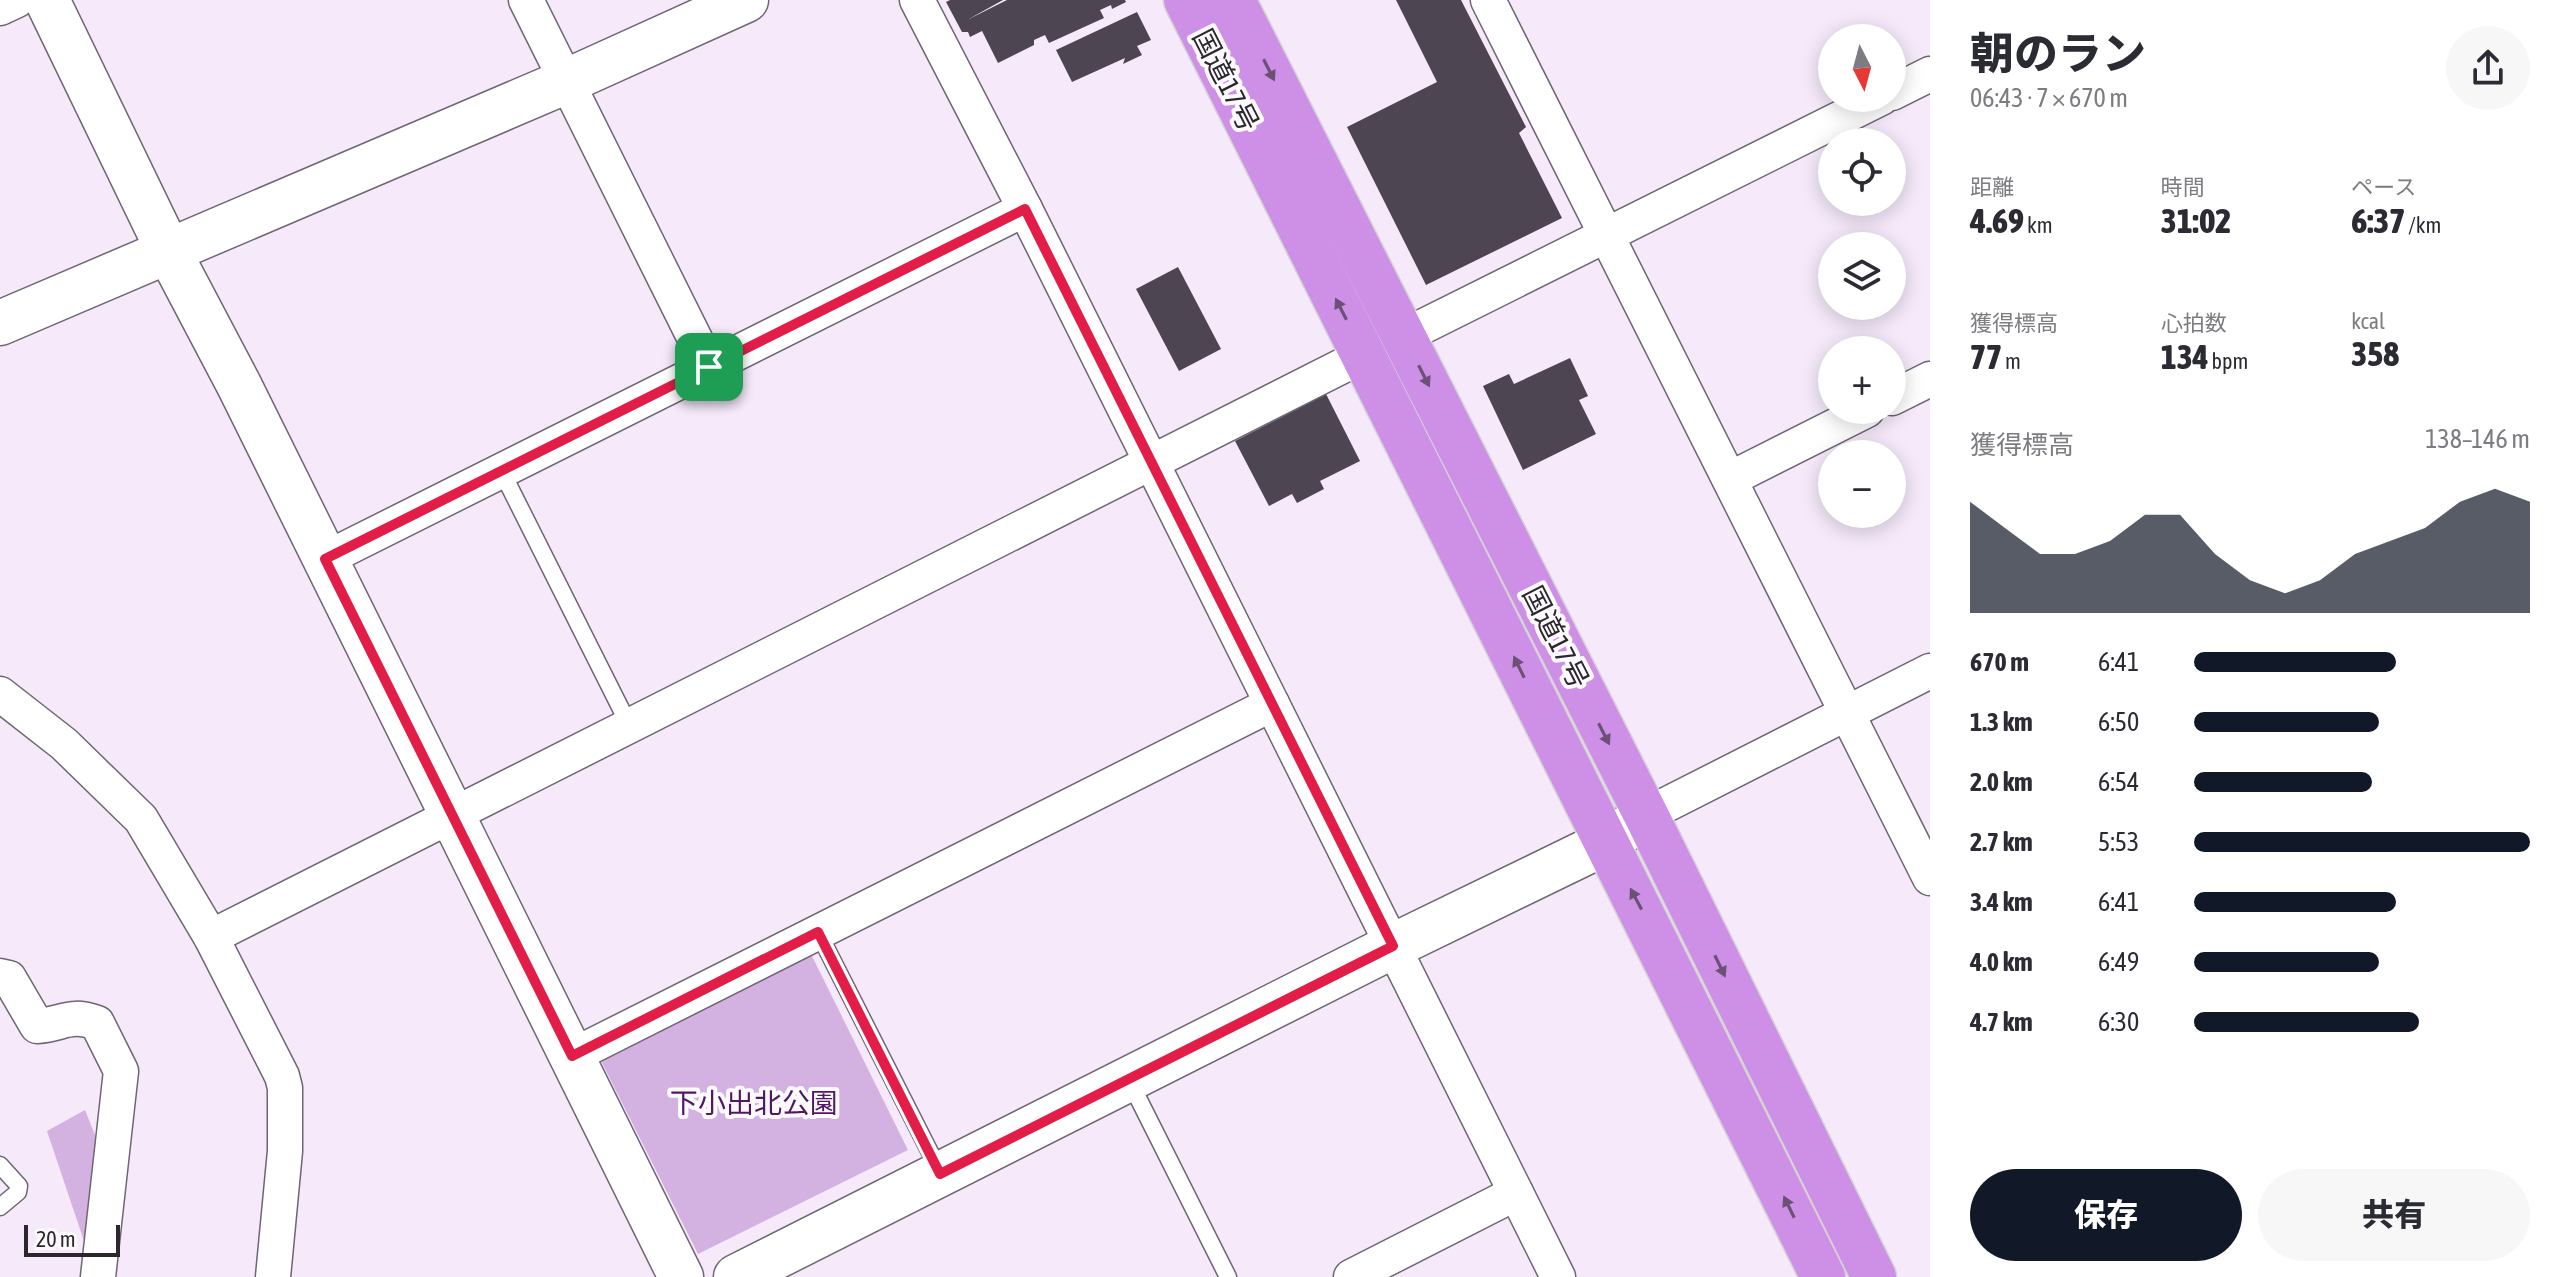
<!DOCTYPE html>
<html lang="ja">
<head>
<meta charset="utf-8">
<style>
	body { margin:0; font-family:"Asap Condensed","Noto Sans JP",sans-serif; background:#f7f7f7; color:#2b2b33; height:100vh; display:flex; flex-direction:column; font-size:30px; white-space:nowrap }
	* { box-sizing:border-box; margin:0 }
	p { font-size:26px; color:#7c7c81 }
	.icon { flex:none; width:44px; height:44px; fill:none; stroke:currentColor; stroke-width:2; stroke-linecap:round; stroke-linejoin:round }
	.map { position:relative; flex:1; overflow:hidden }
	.sheet { display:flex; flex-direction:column; background:#fff; width:640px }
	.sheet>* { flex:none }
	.needle { width:52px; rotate:174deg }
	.tools { position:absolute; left:1818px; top:24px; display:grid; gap:16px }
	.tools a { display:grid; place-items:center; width:88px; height:88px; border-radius:50%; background:#fff; box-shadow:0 4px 20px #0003; font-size:40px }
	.scale { position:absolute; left:24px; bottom:20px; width:96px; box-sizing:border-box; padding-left:8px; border:4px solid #2b272d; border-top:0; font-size:22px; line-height:28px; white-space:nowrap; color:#2b272d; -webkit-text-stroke:6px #fdfafe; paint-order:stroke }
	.pin { position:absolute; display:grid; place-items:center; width:68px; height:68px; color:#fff; margin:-34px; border-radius:16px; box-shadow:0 4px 12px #0006 }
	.round { display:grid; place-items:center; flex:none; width:84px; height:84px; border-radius:42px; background:#f7f7f7 }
	.headline { display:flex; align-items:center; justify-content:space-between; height:136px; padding:0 40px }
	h1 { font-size:44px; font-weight:800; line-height:60px }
	.figures { display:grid; grid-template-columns:repeat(3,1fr); gap:12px; height:136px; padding:8px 40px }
	.figures div { display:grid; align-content:center }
	.figures b { font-size:34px; font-weight:800 }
	.figures small { font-size:22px; font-weight:400 }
	.figures p { font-size:22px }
	.chart { height:224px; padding:16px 40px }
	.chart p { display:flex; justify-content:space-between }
	.chart svg { width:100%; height:144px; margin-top:8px; fill:#111827; opacity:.7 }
	.button { display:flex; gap:16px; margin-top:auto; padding:16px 40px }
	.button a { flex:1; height:92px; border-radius:48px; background:#111827; color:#fff; font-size:32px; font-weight:800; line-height:92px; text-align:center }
	.button a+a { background:#f7f7f7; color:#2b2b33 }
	ul { padding:0 40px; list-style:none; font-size:26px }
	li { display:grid; grid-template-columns:128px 96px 1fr; align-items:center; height:60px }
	li i { height:20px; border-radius:10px; background:#111827 }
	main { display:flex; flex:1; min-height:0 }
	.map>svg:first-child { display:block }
</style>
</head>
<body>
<main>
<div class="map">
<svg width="1930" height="1277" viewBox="0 0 1930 1277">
	<rect width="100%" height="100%" fill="#f5e9fa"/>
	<g fill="#d3b2e2">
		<path d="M810 952 908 1150 698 1254 599 1057Z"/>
		<path d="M85 1110 97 1140 85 1244 47 1131Z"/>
	</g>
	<g fill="#4e4552">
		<path d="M950 0H1003L967 20 1007 0H1125L1126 2 1112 9 1111 5 1100 10 1104 18 1049 43 1045 35 1034 40V45L998 63 982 31 970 37 968 32H962L946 2Z"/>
		<path d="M1396 0H1461L1526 127 1519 133 1562 218 1426 285 1347 127 1437 82Z"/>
		<path d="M1137 12 1151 40 1137 46 1142 55 1123 64 1125 58 1072 82 1056 50Z"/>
		<path d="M1178 267 1221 349 1179 371 1136 289Z"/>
		<path d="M1570 358 1588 396 1579 400 1596 434 1523 470 1483 386 1509 374 1514 384Z"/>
		<path d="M1326 394 1360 461 1320 481 1324 489 1297 503 1292 494 1269 506 1235 441Z"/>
	</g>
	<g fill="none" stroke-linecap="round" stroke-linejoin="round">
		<g stroke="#6f6573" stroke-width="19">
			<g id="lane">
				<path d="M501 470 629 725"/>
				<path d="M818 932 940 1172"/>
				<path d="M1130 1082 1228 1277"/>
				<path d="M0 1165 19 1186 18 1192 0 1207"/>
			</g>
		</g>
		<g stroke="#6f6573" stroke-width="37">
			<g id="street">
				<path d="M526 0 709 367"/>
				<path d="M917 0 1025 209 1558 1277"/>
				<path d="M1488 0 1930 878"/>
				<path d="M0 8 17 0"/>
				<path d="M1892 93 1930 74"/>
				<path d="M1404 336 1881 98"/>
				<path d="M1892 398 1930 379"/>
				<path d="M1730 479 1867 410"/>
				<path d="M325 559 1025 209"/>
				<path d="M0 694 64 744 141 819 211 937 282 1076 285 1088V1151L273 1277"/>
				<path d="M1646 815 1930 671"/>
				<path d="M211 937 1364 355"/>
				<path d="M0 976 9 978 37 1026C64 1024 69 1013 97 1023L121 1071 98 1277"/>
				<path d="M572 1056 1272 704"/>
				<path d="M1351 1277 1516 1193"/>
			</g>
		</g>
		<g stroke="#6f6573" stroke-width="47">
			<g id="secondary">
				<path d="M47 0 169 252 239 385 681 1277"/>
				<path d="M0 323 567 81 746 0"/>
				<path d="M736 1277 1393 946 1607 842 1646 815"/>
			</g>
		</g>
		<g stroke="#d5d4d5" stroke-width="47">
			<g id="highway">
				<path d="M1186 0 1823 1277"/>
				<path d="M1233 0 1646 815 1874 1277"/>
			</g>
		</g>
		<use href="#lane" stroke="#fff" stroke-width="16"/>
		<use href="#street" stroke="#fff" stroke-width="34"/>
		<use href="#secondary" stroke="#fff" stroke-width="44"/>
		<use href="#highway" stroke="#ce90e7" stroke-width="44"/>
	</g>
	<defs><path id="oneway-solid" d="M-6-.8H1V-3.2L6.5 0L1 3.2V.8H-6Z" transform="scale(2)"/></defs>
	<g fill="#6c5177">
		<use href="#oneway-solid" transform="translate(1269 70) rotate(63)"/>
		<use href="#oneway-solid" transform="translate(1341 309) rotate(-117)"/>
		<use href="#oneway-solid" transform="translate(1424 376) rotate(63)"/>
		<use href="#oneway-solid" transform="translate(1519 667) rotate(-116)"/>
		<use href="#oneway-solid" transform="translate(1604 734) rotate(63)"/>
		<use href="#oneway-solid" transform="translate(1636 899) rotate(-118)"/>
		<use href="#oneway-solid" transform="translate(1720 966) rotate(64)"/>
		<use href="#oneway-solid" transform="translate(1789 1207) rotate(-116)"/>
	</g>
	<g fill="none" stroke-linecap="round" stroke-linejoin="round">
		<g stroke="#fff" stroke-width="16">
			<path id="route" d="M1025 209 1393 946 940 1174 818 932 572 1056 325 559Z"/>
		</g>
		<use href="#route" stroke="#e11d48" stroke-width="10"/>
	</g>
	<g text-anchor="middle" stroke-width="8" stroke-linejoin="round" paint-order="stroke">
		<g font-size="28" fill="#2b272d" stroke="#fdfafe">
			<text transform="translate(1226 80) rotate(63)" y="10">国道17号</text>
			<text transform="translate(1556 637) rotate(63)" y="10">国道17号</text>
		</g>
		<g font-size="28" fill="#501864" stroke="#fdfafe">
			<text x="754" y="1113">下小出北公園</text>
		</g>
	</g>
</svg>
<div class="tools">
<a><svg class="needle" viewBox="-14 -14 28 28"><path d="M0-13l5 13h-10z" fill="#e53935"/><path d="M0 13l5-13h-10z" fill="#7c7c81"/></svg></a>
<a><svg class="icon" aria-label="locate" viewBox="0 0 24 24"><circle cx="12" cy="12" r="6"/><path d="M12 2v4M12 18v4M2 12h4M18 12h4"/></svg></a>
<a><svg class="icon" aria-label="layers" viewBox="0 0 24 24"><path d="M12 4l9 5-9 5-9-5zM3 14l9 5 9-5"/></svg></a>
<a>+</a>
<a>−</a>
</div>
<div class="scale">20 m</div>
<div class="pin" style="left:709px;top:367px;background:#1e9e55"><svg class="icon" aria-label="arrive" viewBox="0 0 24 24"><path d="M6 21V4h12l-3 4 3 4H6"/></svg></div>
</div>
<section class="sheet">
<div class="headline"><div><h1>朝のラン</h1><p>06:43 · 7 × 670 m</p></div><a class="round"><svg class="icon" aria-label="share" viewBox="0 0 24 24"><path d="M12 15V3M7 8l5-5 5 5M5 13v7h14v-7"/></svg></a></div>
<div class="figures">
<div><p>距離</p><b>4.69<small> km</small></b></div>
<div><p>時間</p><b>31:02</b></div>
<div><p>ペース</p><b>6:37<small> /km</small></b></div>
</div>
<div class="figures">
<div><p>獲得標高</p><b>77<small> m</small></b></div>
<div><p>心拍数</p><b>134<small> bpm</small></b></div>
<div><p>kcal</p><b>358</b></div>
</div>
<div class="chart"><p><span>獲得標高</span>138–146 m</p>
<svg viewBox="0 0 160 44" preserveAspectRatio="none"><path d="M0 44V10L10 18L20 26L30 26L40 22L50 14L60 14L70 26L80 34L90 38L100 34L110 26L120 22L130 18L140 10L150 6L160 10V44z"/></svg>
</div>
<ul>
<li><b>670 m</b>6:41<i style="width:60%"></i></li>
<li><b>1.3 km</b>6:50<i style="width:55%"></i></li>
<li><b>2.0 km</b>6:54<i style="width:53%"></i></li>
<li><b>2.7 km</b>5:53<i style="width:100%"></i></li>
<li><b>3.4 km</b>6:41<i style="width:60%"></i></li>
<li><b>4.0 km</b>6:49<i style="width:55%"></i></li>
<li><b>4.7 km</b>6:30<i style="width:67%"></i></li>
</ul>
<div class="button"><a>保存</a><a>共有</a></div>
</section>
</main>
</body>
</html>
